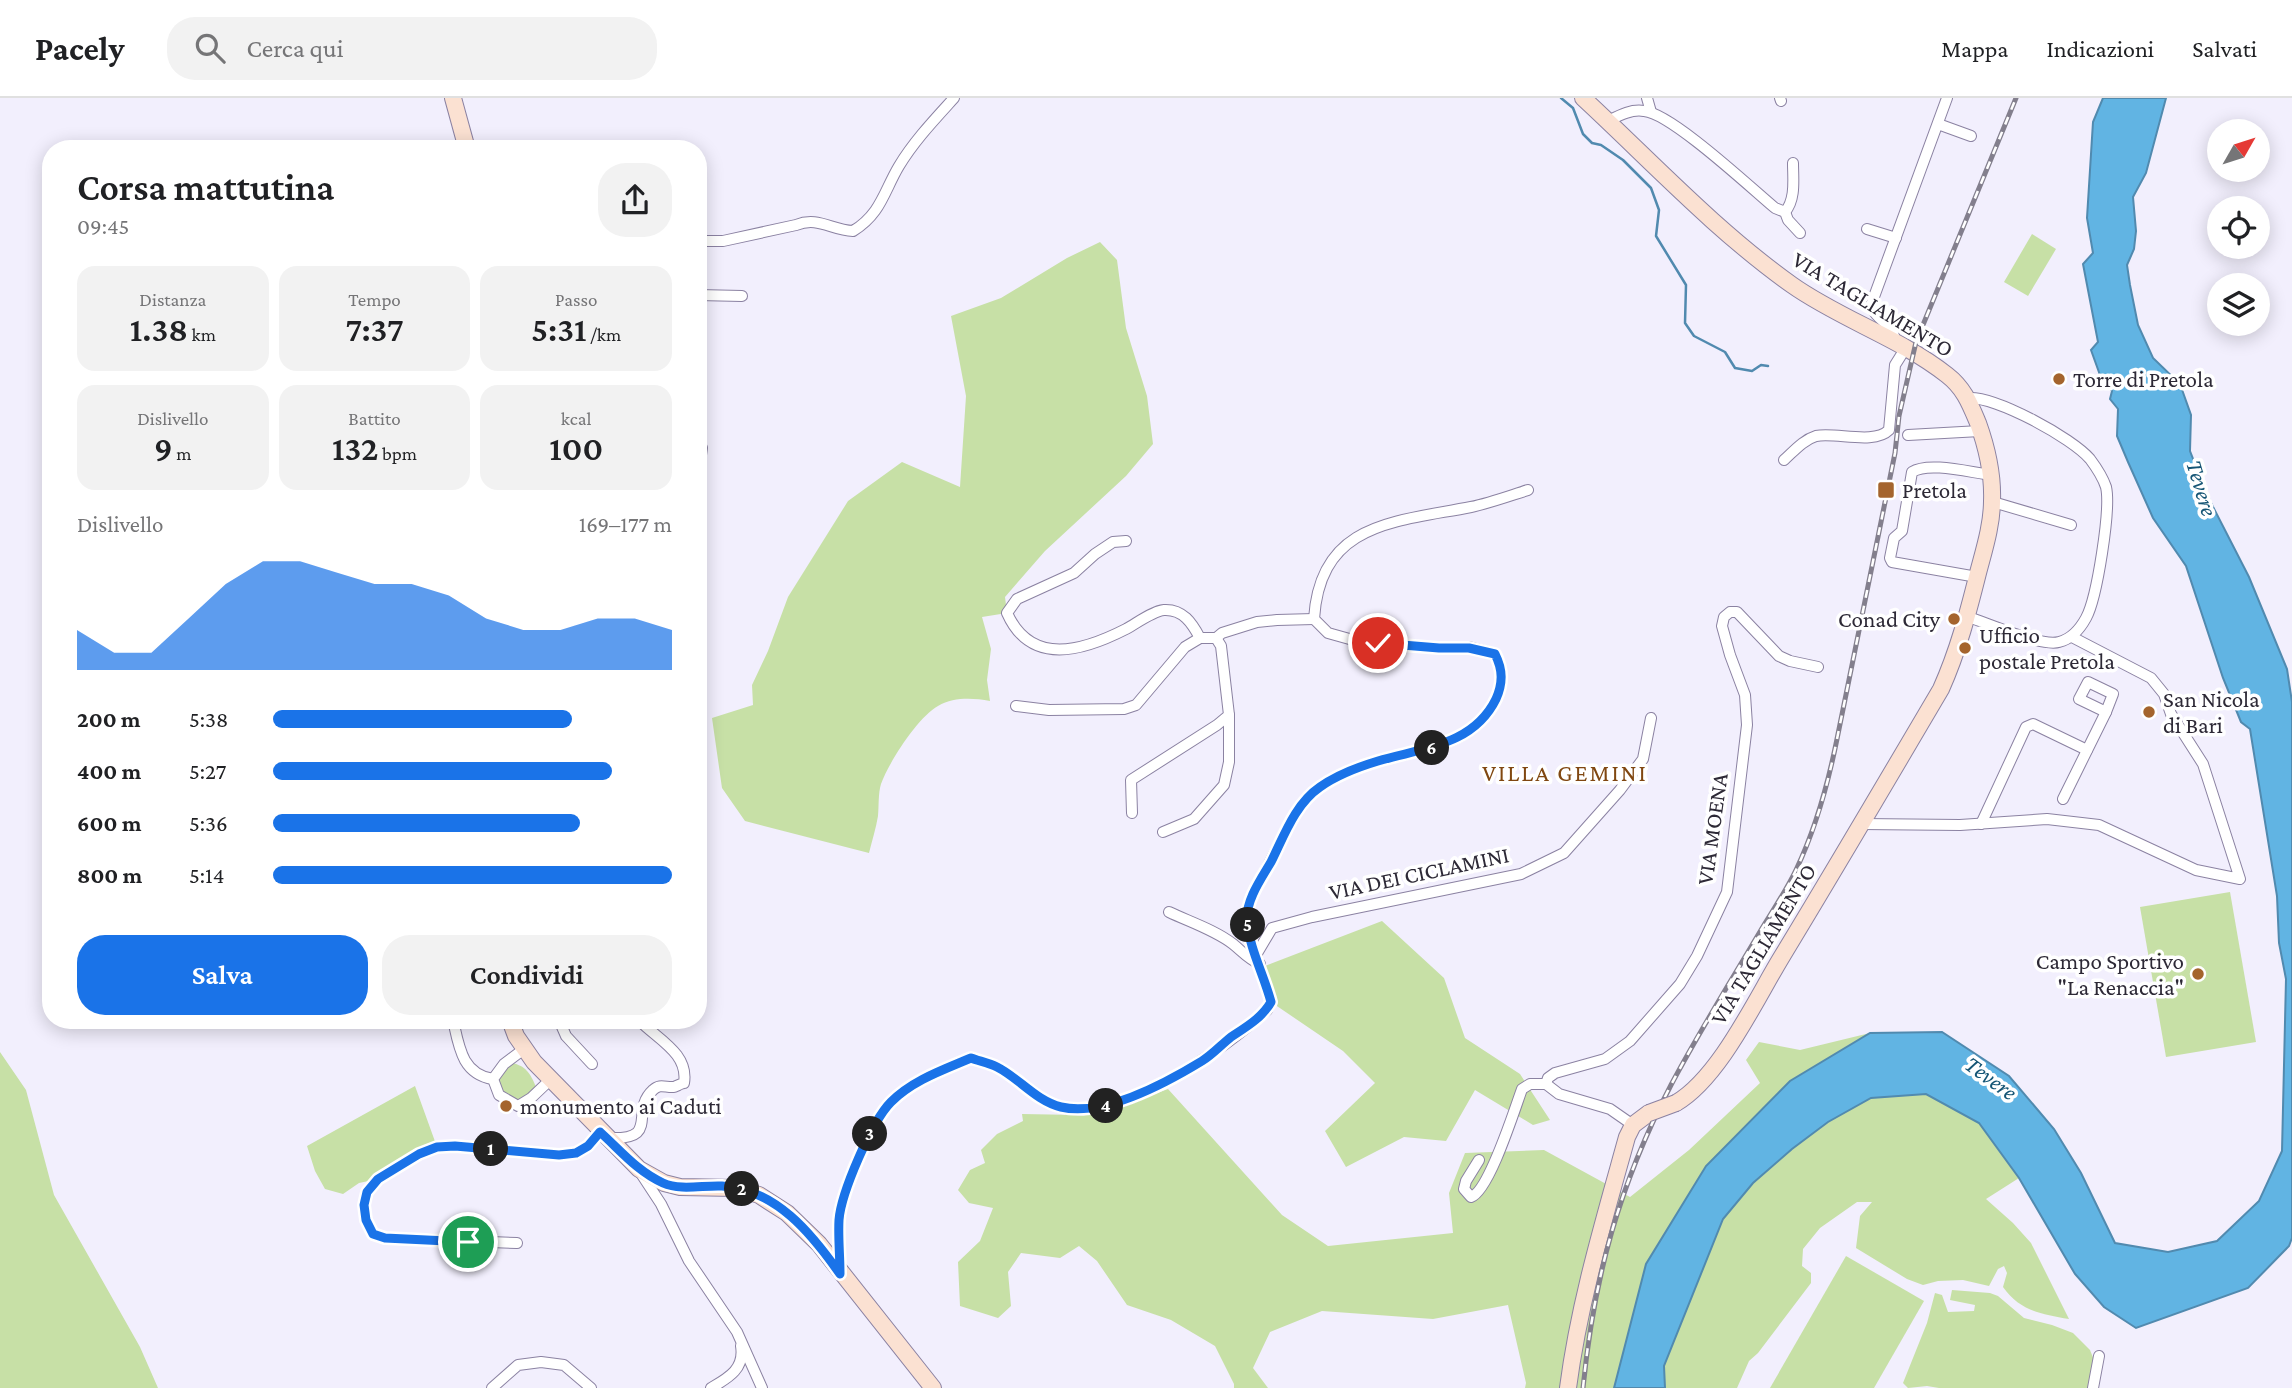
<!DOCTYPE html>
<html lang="it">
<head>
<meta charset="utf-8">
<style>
	body { margin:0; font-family:"Crimson Pro",serif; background:#f2f2f2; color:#202124; height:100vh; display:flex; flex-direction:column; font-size:26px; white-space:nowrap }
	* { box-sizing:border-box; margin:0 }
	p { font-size:23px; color:#757577 }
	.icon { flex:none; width:38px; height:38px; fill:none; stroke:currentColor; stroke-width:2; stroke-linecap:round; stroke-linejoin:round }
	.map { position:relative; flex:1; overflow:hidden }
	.side { position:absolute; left:42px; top:42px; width:665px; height:889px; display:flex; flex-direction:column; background:#fff; border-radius:28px; box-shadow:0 4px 18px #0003 }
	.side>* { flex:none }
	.needle { width:46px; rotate:51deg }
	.controls { position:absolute; left:2207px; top:21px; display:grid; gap:14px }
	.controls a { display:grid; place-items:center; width:63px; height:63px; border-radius:50%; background:#fff; box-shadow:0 4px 18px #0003; font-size:35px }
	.pin { position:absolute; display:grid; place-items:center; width:60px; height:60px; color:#fff; margin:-30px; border:4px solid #fff; border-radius:50%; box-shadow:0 2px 7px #0007 }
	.km { position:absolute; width:35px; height:35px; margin:-18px; border-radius:50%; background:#222; color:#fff; font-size:19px; line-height:35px; text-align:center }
	.round { display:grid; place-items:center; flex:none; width:74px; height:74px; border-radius:28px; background:#f2f2f2 }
	.headline { display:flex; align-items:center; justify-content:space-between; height:119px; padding:0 35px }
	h1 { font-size:38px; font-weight:600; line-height:52px }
	.figures { display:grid; grid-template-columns:repeat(3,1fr); gap:10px; height:119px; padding:7px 35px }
	.figures div { display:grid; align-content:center; border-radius:18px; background:#f2f2f2; text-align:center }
	.figures b { font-size:35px; font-weight:600 }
	.figures small { font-size:19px; font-weight:400 }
	.figures p { font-size:19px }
	.chart { height:196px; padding:14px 35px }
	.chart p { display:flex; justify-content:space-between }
	.chart svg { width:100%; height:126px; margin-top:7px; fill:#1a73e8; opacity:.7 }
	.action { display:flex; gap:14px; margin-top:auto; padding:14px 35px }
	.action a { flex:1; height:80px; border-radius:28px; background:#1a73e8; color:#fff; font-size:28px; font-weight:600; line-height:80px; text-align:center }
	.action a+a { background:#f2f2f2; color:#202124 }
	ul { padding:0 35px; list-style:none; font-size:23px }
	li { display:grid; grid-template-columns:112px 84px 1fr; align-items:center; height:52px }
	li i { height:18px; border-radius:9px; background:#1a73e8 }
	header { display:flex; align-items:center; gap:42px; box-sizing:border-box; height:98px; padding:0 35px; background:#fff; border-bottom:2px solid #e0e0e0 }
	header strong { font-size:33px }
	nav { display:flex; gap:38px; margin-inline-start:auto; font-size:24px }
	.search { width:490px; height:63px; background:#f2f2f2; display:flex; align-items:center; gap:18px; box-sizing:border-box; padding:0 24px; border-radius:28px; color:#757577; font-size:26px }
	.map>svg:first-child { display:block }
</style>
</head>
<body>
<header>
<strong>Pacely</strong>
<div class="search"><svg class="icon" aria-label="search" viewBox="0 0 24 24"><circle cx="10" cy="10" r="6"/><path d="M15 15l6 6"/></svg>Cerca qui</div>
<nav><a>Mappa</a><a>Indicazioni</a><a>Salvati</a></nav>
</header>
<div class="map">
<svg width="2292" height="1290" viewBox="0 0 2292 1290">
	<rect width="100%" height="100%" fill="#f2effd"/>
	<g fill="#c7e0a6">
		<path d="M2032 136 2056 151 2028 198 2004 184Z"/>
		<path d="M1100 144 1117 162 1126 230 1147 298 1153 346 1126 378 1045 453 1005 499 1007 515 982 519 991 551 987 582 990 603C972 600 954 599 938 608 918 619 889 664 881 686 878 696 879 708 878 718 876 730 872 743 869 755L745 723 722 690 712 620 753 607 752 587 768 553 788 499 848 403 902 364 960 389 966 298 951 218 1001 200 1067 160Z"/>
		<path d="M2230 794 2256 944 2166 959 2140 809Z"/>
		<path d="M1382 823 1444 880 1465 940 1520 976 1550 1022 1533 1027 1475 992 1446 1043 1404 1039 1346 1069 1325 1033 1375 985 1343 953 1271 904 1265 868Z"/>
		<path d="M1870 935 1790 983 1646 1166 1614 1290H1525L1526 1285 1508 1207 1433 1221 1322 1213 1270 1234 1253 1270 1268 1290H1234V1286L1215 1248 1171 1222 1127 1207 1097 1163 1079 1148 1060 1160 1021 1155 1008 1174 1011 1208 998 1220 960 1208 958 1164 980 1143 993 1110 969 1105 958 1092 970 1072 985 1065 981 1052 997 1036 1023 1023 1022 1016 1078 1017 1123 1008 1168 991 1282 1117 1328 1148 1453 1135 1449 1095 1465 1055 1544 1052 1630 1099 1689 1052 1760 985 1746 962 1759 944 1800 952Z"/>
		<path d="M0 954 26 992 54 1097 140 1249 158 1290H0Z"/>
		<path d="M512 965C526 968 530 975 536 989L527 999 516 1004 501 993 497 980Z"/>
		<path d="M415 988 437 1049 378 1081 359 1085 343 1096 325 1091 315 1073 307 1048Z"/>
		<path d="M1926 996 1979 1025 2019 1080 1986 1101 2013 1125 2031 1145 2069 1221C2041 1216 2020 1213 2003 1189L2007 1175 2004 1168 1998 1171 1989 1188 1963 1182 1938 1183 1923 1187 1907 1181 1856 1150 1860 1118 1872 1104H1857L1820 1130 1803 1151 1802 1168 1811 1175V1185L1758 1255 1749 1263 1737 1290H1665L1664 1268 1723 1121 1753 1085 1792 1051 1828 1024 1871 1000Z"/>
		<path d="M1846 1158 1924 1203 1874 1290H1770Z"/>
		<path d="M1952 1192 1990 1195 1998 1198 2024 1220 2052 1227 2073 1235 2090 1252 2094 1262 2089 1290H1939L1927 1288 1908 1290 1903 1285 1927 1225 1935 1195 1942 1197 1948 1214 1974 1213 1975 1207 1950 1202Z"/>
	</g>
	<path fill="#61b4e3" stroke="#518aaf" stroke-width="2" d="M2103 0H2166L2146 75 2133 99 2136 133 2134 151 2127 167 2130 187 2138 227 2153 260 2180 286 2191 317 2190 353 2208 399 2249 479 2287 571 2292 604V1140L2289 1148 2248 1190 2136 1230 2104 1209 2075 1176 2019 1080 1979 1025 1926 996 1871 1000 1828 1024 1792 1051 1753 1085 1723 1121 1664 1268 1665 1290H1614L1646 1166 1706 1068 1790 983 1870 935 1942 934 2009 978 2054 1031 2081 1075 2115 1145 2168 1154 2217 1143 2259 1103 2282 1053 2286 881 2279 845 2277 798 2250 631 2241 624 2223 580 2186 468 2153 420 2128 364 2117 338 2118 311 2110 301 2112 293 2100 277 2091 252 2098 244 2083 166 2093 155 2087 120 2093 24Z"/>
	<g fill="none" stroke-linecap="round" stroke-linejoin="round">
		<path stroke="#518aaf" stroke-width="2.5" d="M1561 0 1573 10 1583 36 1592 45 1601 47 1623 62 1651 90 1659 112 1656 138 1686 187 1685 225 1694 238 1725 254 1735 270 1752 273 1761 267 1768 268"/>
		<g stroke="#8b82a2" stroke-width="12">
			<g id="street">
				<path d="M1647 0 1651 14"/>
				<path d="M1780 0 1781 3"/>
				<path d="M1608 23C1620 17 1631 11 1644 13 1671 15 1751 90 1775 110L1785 114 1788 122 1800 135"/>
				<path d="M1938 26 1971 38"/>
				<path d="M1785 114C1796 101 1793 81 1793 65"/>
				<path d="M1867 131 1896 140"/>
				<path d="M698 143H723L796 127C818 118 831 132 853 133 881 116 884 93 899 68 914 43 935 21 954 0"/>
				<path d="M698 197 742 198"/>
				<path d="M1895 246C1896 226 1876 224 1871 207L1947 0"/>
				<path d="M1908 337 1980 333"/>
				<path d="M698 342 702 350 698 378"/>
				<path d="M1784 362C1794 353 1803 342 1816 338 1836 334 1874 347 1889 332L1895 267 1905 251"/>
				<path d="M1993 404 2071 427"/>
				<path d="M1126 443 1113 444 1095 456 1074 475 1017 501 1007 515C1031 569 1083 553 1126 531 1137 525 1153 513 1164 512 1183 511 1192 525 1200 540"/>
				<path d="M1977 479 1892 464 1890 460 1894 440 1902 433 1912 374C1929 363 1972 375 1992 377"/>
				<path d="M1968 519C1988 525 2041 549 2059 544 2071 541 2080 531 2086 520 2097 500 2111 411 2106 389 2103 380 2096 369 2090 361 2072 340 1996 298 1968 300"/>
				<path d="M2088 584 2113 596 2106 614 2079 601Z"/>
				<path d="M1016 608 1049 612 1124 611 1136 607 1185 549 1200 540H1216L1222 535 1257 524 1277 522 1314 521"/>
				<path d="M2063 701 2106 614"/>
				<path d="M1132 715 1131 682 1217 627 1229 617 1221 548 1216 540"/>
				<path d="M1862 726 1960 727 2047 721 2099 727 2196 772 2240 781 2203 666 2171 616 2164 596 2151 580 2072 539"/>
				<path d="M1981 726 2026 629 2033 626 2087 652"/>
				<path d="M1163 734 1194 721 1224 687 1229 664V617"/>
				<path d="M1169 814C1190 824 1215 832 1233 846 1243 854 1248 861 1260 866"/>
				<path d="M1256 857 1272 830 1312 819 1521 776 1564 755 1620 692 1643 661 1651 620"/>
				<path d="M453 922C459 949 462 976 493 981"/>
				<path d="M559 922 566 938 592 966"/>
				<path d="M524 951 504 966 493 981 499 997 518 1008 531 1000 551 981"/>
				<path d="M1633 1027 1610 1011 1559 996 1546 986 1548 980 1555 975 1605 961 1630 943 1680 886 1697 858 1727 794 1747 627 1745 597 1730 557 1722 528 1724 519 1730 514H1737L1779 558 1790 563 1818 569"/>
				<path d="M609 1040C661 1042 629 1014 653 992 660 985 666 990 674 989 675 989 682 985 684 985 689 955 657 941 639 922"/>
				<path d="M1479 1062 1466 1083 1464 1091 1471 1099C1489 1093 1514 1013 1522 991L1530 986H1546"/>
				<path d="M640 1074 661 1106 689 1163 737 1234 762 1290"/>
				<path d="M517 1145 385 1140 373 1136 366 1122 364 1107 367 1094 378 1081 419 1056 437 1049 455 1048 559 1057 576 1055 588 1048 600 1034"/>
				<path d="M840 1173C840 1156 837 1137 839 1119 842 1093 872 1022 892 1003 914 982 943 972 971 960 979 963 989 965 996 969 1019 979 1035 1002 1060 1009 1120 1025 1225 951 1267 912L1271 904C1264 877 1249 850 1247 822 1246 802 1261 781 1270 764 1284 738 1295 706 1320 689 1337 677 1358 669 1378 663 1422 650 1473 649 1496 601 1503 585 1503 572 1495 556L1469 549 1439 550 1353 542 1328 535 1314 521C1320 424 1395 424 1471 409 1490 405 1509 398 1528 392"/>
				<path d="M492 1290 518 1267 541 1264 564 1267 591 1290"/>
				<path d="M711 1290C728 1280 745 1271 741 1248"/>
				<path d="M2093 1290 2099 1258"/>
			</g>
		</g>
		<g stroke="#8b82a2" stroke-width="18">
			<g id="secondary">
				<path d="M453 0 467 51"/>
				<path d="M1583 0C1651 63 1716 133 1792 187 1840 221 1900 240 1947 277 1964 290 1970 306 1978 325 1987 350 1993 377 1992 403 1992 427 1984 452 1978 475 1968 515 1958 553 1941 591 1888 681 1835 771 1781 860 1755 903 1719 980 1676 1005"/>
				<path d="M510 922 516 938 534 964 639 1071 664 1085 680 1089 736 1090 759 1097 787 1115 819 1146 933 1290"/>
				<path d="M1568 1290C1579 1205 1604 1122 1627 1039L1633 1027 1649 1015"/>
			</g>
		</g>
		<use href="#street" stroke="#fff" stroke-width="10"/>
		<use href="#secondary" stroke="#fbe1d2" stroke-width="16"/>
		<g stroke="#837f8d" stroke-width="5">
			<path id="rail" d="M1583 1290C1594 1179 1619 1087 1671 987 1699 934 1731 883 1761 832 1773 812 1786 793 1796 772 1816 730 1828 686 1837 641L1895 355 1899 318 1916 244 2016 0"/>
		</g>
		<use href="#rail" stroke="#fff" stroke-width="2.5" stroke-dasharray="8" stroke-linecap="butt"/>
		<g stroke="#8b82a2" stroke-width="18" stroke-linecap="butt">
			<path id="secondary-bridge" d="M1649 1015 1676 1005"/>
		</g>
		<use href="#secondary-bridge" stroke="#fbe1d2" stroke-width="16"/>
	</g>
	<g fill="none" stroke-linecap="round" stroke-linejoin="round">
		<g stroke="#fff" stroke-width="14">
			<path id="route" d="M468 1144 385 1140 373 1136 366 1122 364 1107 367 1094 378 1081 419 1056 437 1049 455 1048 559 1057 576 1055 588 1048 600 1034C621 1053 637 1073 663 1085 681 1093 703 1087 722 1088 776 1091 812 1136 840 1176 840 1158 838 1139 839 1122 841 1095 872 1023 891 1004 913 982 943 972 971 960 979 963 989 965 997 969 1019 980 1036 1003 1061 1009 1103 1019 1166 985 1202 963 1212 957 1221 947 1231 939 1246 929 1262 920 1271 904 1264 877 1249 850 1247 822 1246 802 1261 781 1271 764 1284 738 1295 706 1320 689 1337 677 1358 669 1378 663 1421 650 1473 648 1496 601 1503 585 1503 572 1495 556L1469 550H1439L1378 545"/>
		</g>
		<use href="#route" stroke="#1a73e8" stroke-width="9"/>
	</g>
	<g fill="#a4642d" stroke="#fff" stroke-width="2.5">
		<circle cx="2059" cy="281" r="7"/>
		<rect x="1877" y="383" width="18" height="18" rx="3.5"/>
		<circle cx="1954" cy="521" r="7"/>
		<circle cx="1965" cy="550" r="7"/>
		<circle cx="2149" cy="614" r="7"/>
		<circle cx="2198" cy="876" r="7"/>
		<circle cx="506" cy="1008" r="7"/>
	</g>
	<g text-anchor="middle" stroke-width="7" stroke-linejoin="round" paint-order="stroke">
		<g font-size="23" fill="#2d2936" stroke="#fff">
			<text transform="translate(1873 206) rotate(31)" y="8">VIA TAGLIAMENTO</text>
			<text transform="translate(1712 731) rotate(-82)" y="8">VIA MOENA</text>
			<text transform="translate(1419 775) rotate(-12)" y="8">VIA DEI CICLAMINI</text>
			<text transform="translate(1763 846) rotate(-59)" y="8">VIA TAGLIAMENTO</text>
		</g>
		<g font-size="23" fill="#2d2936" stroke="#fff" text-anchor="start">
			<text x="2073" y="289">Torre di Pretola</text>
			<text x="1902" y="400">Pretola</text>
			<text x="1940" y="529" text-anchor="end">Conad City</text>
			<text x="1979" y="545">Ufficio<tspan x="1979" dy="26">postale Pretola</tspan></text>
			<text x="2163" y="609">San Nicola<tspan x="2163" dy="26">di Bari</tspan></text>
			<text x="2184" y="871" text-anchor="end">Campo Sportivo<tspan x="2184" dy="26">"La Renaccia"</tspan></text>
			<text x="520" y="1016">monumento ai Caduti</text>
		</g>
		<g font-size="24" font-style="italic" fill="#155575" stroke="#fff">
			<text transform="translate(2202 390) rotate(73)" y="8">Tevere</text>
			<text transform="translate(1991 980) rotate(36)" y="8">Tevere</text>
		</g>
		<g font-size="24" letter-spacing="2" fill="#804711" stroke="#fff">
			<text x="1565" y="683">VILLA GEMINI</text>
		</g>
	</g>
</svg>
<div class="controls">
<a><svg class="needle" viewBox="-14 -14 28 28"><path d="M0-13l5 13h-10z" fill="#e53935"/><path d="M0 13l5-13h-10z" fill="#757577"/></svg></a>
<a><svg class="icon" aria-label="locate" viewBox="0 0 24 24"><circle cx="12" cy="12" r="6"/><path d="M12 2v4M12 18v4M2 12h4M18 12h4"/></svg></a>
<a><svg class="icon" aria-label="layers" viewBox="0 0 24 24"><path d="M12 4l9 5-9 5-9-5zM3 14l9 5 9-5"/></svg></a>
</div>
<div class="pin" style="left:468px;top:1144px;background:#1e9e55"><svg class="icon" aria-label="arrive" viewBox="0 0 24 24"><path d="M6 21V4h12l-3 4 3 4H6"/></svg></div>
<div class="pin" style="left:1378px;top:545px;background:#d93025"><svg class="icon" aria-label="check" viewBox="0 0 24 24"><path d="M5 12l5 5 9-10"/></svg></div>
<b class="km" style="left:491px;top:1051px">1</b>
<b class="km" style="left:742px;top:1091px">2</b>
<b class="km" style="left:870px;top:1036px">3</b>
<b class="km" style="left:1106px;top:1008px">4</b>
<b class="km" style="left:1248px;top:827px">5</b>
<b class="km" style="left:1432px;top:650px">6</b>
<section class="side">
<div class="headline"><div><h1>Corsa mattutina</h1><p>09:45</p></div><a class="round"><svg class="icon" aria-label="share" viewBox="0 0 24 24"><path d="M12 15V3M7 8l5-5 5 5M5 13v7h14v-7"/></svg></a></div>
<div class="figures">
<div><p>Distanza</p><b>1.38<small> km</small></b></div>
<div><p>Tempo</p><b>7:37</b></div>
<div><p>Passo</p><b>5:31<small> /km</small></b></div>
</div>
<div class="figures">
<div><p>Dislivello</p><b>9<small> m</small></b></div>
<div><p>Battito</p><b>132<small> bpm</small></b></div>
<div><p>kcal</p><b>100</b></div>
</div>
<div class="chart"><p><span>Dislivello</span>169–177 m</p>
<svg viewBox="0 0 160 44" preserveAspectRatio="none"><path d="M0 44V30L10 38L20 38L30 26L40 14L50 6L60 6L70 10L80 14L90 14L100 18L110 26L120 30L130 30L140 26L150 26L160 30V44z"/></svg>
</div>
<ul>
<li><b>200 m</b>5:38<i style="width:75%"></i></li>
<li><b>400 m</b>5:27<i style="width:85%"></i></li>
<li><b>600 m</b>5:36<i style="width:77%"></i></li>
<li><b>800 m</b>5:14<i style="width:100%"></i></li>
</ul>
<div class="action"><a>Salva</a><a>Condividi</a></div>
</section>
</div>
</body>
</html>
